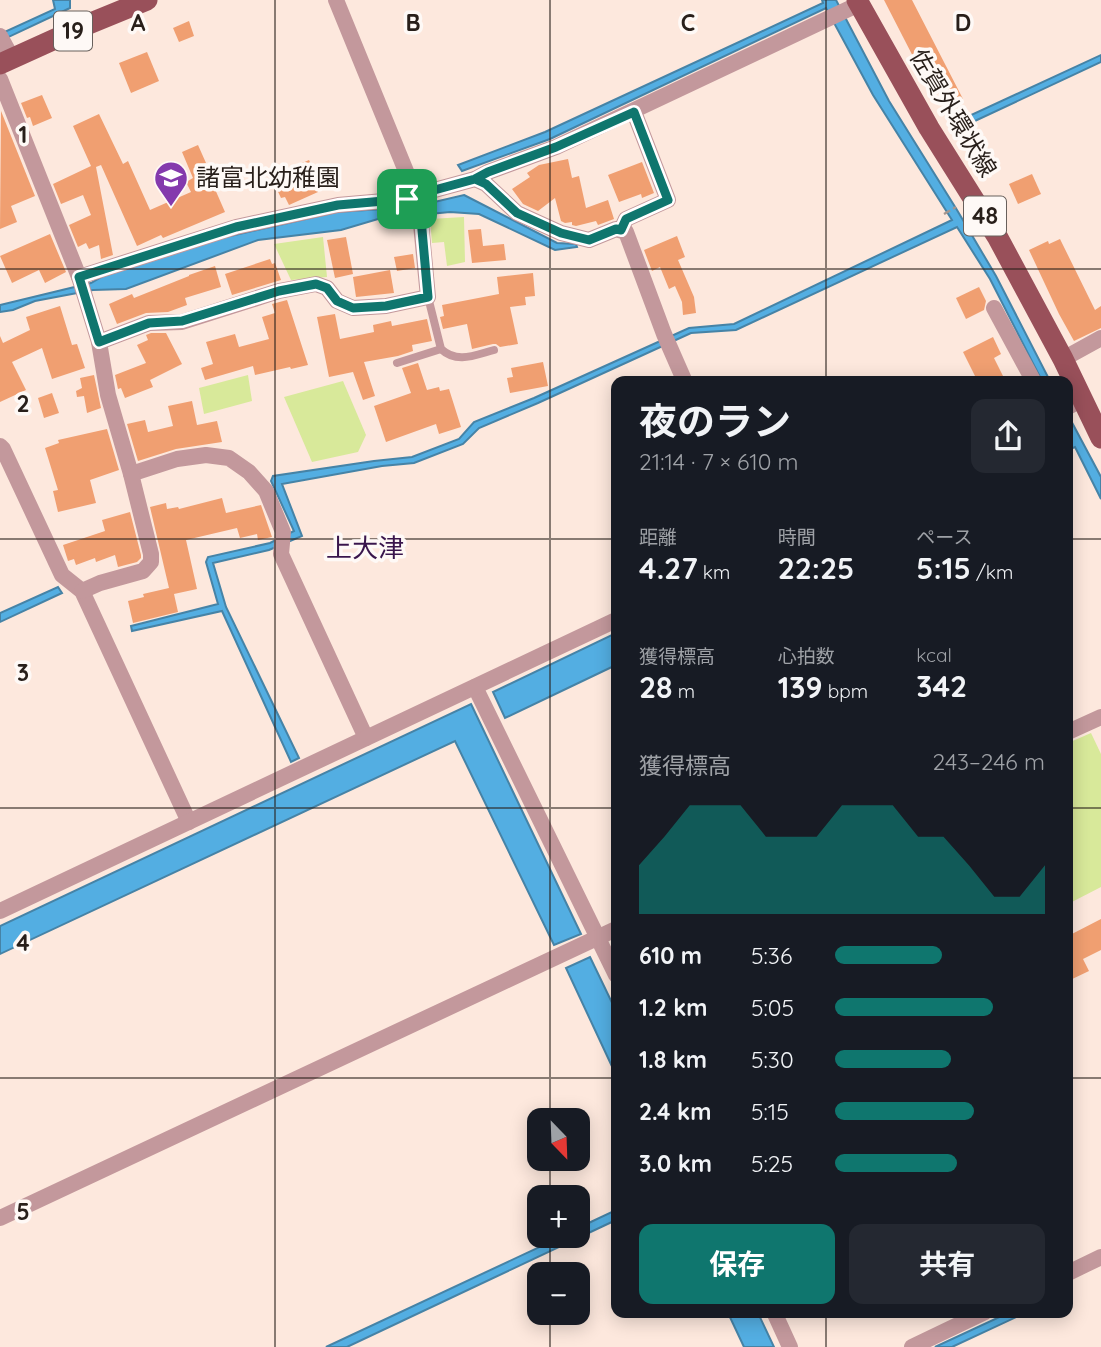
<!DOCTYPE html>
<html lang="ja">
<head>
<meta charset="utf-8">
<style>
	body { margin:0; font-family:Quicksand,"Noto Sans JP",sans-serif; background:#242831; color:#f1f3f6; height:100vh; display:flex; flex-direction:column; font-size:26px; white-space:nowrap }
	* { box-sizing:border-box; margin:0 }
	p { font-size:23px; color:#9ea1a6 }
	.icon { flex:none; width:38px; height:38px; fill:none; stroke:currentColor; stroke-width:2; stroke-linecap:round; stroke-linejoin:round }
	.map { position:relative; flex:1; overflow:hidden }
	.sheet { position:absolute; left:611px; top:376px; width:462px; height:942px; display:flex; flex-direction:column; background:#171b24; border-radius:14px; box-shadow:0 4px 18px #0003 }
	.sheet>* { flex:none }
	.needle { width:46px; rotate:157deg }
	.tools { position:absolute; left:527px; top:1108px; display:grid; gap:14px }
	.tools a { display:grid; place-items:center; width:63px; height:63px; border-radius:14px; background:#171b24; box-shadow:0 4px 18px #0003; font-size:35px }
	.pin { position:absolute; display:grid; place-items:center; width:60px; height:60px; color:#fff; margin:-30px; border-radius:14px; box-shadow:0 4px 10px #0006 }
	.round { display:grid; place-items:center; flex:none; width:74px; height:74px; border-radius:14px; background:#242831 }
	.headline { display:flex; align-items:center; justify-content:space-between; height:119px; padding:0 28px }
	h1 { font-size:38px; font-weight:700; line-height:52px }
	.stats { display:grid; grid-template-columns:repeat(3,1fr); gap:10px; height:119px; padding:7px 28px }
	.stats div { display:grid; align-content:center }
	.stats b { font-size:30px; font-weight:700 }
	.stats small { font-size:19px; font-weight:400 }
	.stats p { font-size:19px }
	.chart { height:196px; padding:14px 28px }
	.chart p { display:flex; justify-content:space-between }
	.chart svg { width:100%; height:126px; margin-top:7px; fill:#0f766e; opacity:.7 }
	.primary-button { display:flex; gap:14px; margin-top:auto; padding:14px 28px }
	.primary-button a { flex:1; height:80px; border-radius:14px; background:#0f766e; color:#fff; font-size:28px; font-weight:700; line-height:80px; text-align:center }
	.primary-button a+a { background:#242831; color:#f1f3f6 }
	ul { padding:0 28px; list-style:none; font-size:23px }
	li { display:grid; grid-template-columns:112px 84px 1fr; align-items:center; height:52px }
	li i { height:18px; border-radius:9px; background:#0f766e }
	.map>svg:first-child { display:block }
</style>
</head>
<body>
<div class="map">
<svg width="1101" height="1347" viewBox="0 0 1101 1347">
	<rect width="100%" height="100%" fill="#fde8dd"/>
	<g fill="#d8e99a">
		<path d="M464 217 465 262 447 266 444 242 432 243 430 219Z"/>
		<path d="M323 237 327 277 291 280 274 244Z"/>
		<path d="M248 375 252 401 204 414 199 388Z"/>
		<path d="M343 381 366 435 358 452 312 462 284 397Z"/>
		<path d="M1091 733 1101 754V887L1068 904V743Z"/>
	</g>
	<g fill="#53aee2" stroke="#4683a6" stroke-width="2">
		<path d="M53 0H70V8L0 41V34L55 9Z"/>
		<path d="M822 0H836L889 101 957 210 996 276 1050 381H1042L990 279 957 227 736 330 691 333 538 403 479 428 463 444 414 463 382 466 282 484 302 536 269 550 213 563 226 607 299 758 291 762 222 611 132 631 131 626 218 604 206 562 208 557 270 543 294 531 271 481 273 476 374 461 412 457 459 439 474 422 534 398 689 328 734 324 952 220 873 95 826 8 550 139 462 171 458 165 545 132 823 3Z"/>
		<path d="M1101 55V62L962 127 956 122Z"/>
		<path d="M464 195 557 243 576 244 577 247 555 250 479 214 450 212 378 219 341 230 258 240 126 289 93 290 35 301 13 310 0 312V305L91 283 105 275 217 239 337 212 413 207Z"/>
		<path d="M1068 415 1101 477V499L1075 447 1068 450Z"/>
		<path d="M58 587 62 593 0 622V613Z"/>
		<path d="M616 633V665L505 718 493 692Z"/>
		<path d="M471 704 581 934 554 945 455 741 0 954V926Z"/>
		<path d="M590 957 616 1011V1075L566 968Z"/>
		<path d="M616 1210V1220L347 1347H326L563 1236H578V1228Z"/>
		<path d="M728 1313H758L774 1347H744Z"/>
		<path d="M1008 1313H1025L952 1347H935Z"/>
	</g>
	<g fill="#f09f71">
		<path d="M884 0H912L963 99 946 108 926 69 921 72Z"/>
		<path d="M189 21 194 36 179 42 173 28Z"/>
		<path d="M147 52 159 81 131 93 119 63Z"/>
		<path d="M42 95 52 118 33 126 30 117 27 118 21 103Z"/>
		<path d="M1 111 35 196 11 206 17 222 0 229Z"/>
		<path d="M99 114 123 164 128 161 150 210 191 192 186 182 193 178 182 152 198 145 206 163 204 164 225 212 163 238 161 235 137 246 101 165 96 167 113 255 101 259 99 245 89 249 86 243 78 247 69 225 91 215 83 195 61 204 53 184 91 166 73 126Z"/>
		<path d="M568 159 572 178 579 176 586 208 608 200 614 219 598 225 596 221 576 226 572 225V222L565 223 561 221 555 198 538 211 523 204 512 189 530 177 527 173 539 165Z"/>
		<path d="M309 160 319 181 314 183 318 192 289 205 285 197 281 198 271 177Z"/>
		<path d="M642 162 654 193 642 198 641 194 619 202 608 175Z"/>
		<path d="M1032 174 1041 194 1018 204 1009 184Z"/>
		<path d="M481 229 483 246 504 244 506 260 472 263 468 230Z"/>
		<path d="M50 234 66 272 45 283 39 270 12 283 0 256Z"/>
		<path d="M677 236 685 257 678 260 694 297 696 313 683 315 682 302 675 286 669 289 660 267 652 271 644 250Z"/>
		<path d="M346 237 353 274 335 278 327 240Z"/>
		<path d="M1060 239 1095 310 1101 306V328L1074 341 1059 314 1029 250 1048 241 1049 244Z"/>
		<path d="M413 254 415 268 397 271 394 257Z"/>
		<path d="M270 259 272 264 275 263 281 280 232 295 225 274Z"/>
		<path d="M215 266 221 287 185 298 187 305 168 312 146 313 117 324 109 304 132 294 134 298 189 276V275Z"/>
		<path d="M390 270 394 293 356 297 353 277Z"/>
		<path d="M533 273 535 296 525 297 526 305 510 307 518 344 500 347 496 344H493L472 349 467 324 443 329 440 317 444 316 442 305 499 294 497 277Z"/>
		<path d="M979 287 986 301 984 310 966 319 956 298Z"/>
		<path d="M287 300 308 365 291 369 290 367 255 375 253 366 205 380 201 368 213 364 206 342 235 334 239 347 269 339 262 317 275 313 272 304Z"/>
		<path d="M60 306 72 345 77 344 85 368 52 379 42 348 12 362 26 390 0 402V336L3 343 30 330 26 317Z"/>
		<path d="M335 314 340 339 374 332 373 325 391 321 392 326 427 319 432 341 412 345 413 351 398 356 364 362 375 396 363 400 353 372 329 377 317 317Z"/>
		<path d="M151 333H166L182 364 150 380 153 387 125 398 121 388 118 389 115 375 146 363 137 345 148 340 146 335Z"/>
		<path d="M993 337 1001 354 994 358 1006 382H978L963 352Z"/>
		<path d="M543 362 548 386 510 393 507 378 513 377 511 368Z"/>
		<path d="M418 363 427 390 439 387 440 391 449 389 461 427 439 434 436 424 386 442 374 406 411 393 402 368Z"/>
		<path d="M94 375 101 408 87 413 84 396 77 397 76 391 82 388 80 378Z"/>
		<path d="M52 393 59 413 44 418 38 398Z"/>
		<path d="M192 401 197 425 217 421 222 442 176 449 138 461 127 424 145 420 148 432 173 426 168 406Z"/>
		<path d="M107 429 119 470 90 480 96 503 58 512 53 491 58 490 45 448 59 443 58 440Z"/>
		<path d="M222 498 226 513 261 505 272 537 258 540 257 534 240 538 237 528 186 540 197 589 174 594 178 612 133 623 128 601 144 597 143 594 169 588 150 507 166 503 167 509 178 507 179 509Z"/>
		<path d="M130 512 141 555V558L137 562 118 567 115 555 96 562 95 558 76 565 74 559 68 561 63 545 105 531 102 520Z"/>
		<path d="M1101 919V950L1083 959 1089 971 1068 981V936Z"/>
	</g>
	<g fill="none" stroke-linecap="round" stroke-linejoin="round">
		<path stroke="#a5958d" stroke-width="2.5" stroke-dasharray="7 3.5" stroke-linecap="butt" d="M944 214 956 207"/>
		<g stroke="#c3989c" stroke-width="8">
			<path d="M428 297 441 349C457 364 475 355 494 350"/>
			<path d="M397 363 441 349"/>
		</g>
		<g stroke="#c3989c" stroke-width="16">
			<path d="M0 36 12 58"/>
			<path d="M0 79 79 277 99 342 149 323 182 322 279 291 316 284 327 288 337 301 353 308 386 306 428 297 419 203 336 0"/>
			<path d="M475 179 486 184 517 213 561 233 589 240 616 229 626 232 664 334 685 382"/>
			<path d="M621 230 626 219 668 200 634 112"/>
			<path d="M79 277 236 227 338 205 407 199 416 195 475 179 488 172 556 147 859 4"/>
			<path d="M994 308 1034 382"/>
			<path d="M1063 359 1101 338"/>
			<path d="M1068 407 1081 400"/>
			<path d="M0 446 3 449 62 575 82 591 189 822"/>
			<path d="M131 474 177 459 206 455 229 458 249 472 266 491 283 532 281 554 366 738"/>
			<path d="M82 591 100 583 143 571 151 562V554L131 474 108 395 99 342"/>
			<path d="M475 687 616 975"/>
			<path d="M1068 732 1101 717"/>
			<path d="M0 911 616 620"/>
			<path d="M0 1218 616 929"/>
			<path d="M1068 1273 1101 1257"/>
			<path d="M774 1312 790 1347"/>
			<path d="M912 1347 985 1312"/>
		</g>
		<g stroke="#99505a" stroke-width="21">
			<path d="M857 0 929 128 998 238 1063 359 1101 438"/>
			<path d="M0 64 86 25 147 0"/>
		</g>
	</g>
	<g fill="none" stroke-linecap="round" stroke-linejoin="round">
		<g stroke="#fff" stroke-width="14">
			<path id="route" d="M407 199 338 205 236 227 79 277 99 342 149 323 182 321 279 291 316 284 327 288 337 301 353 308 386 306 428 297 421 219 416 195 475 179 486 184 517 213 561 233 589 240 616 229 621 230 626 219 668 200 634 112 556 147 488 172 475 179 416 195 407 199"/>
		</g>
		<use href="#route" stroke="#0f766e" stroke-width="9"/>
	</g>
	<path fill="none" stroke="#281f1a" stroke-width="2" stroke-opacity="0.55" d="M275 0V1347M550 0V1120M826 0V382M0 269H1101M0 539H616M1068 539H1101M0 808H616M1068 808H1101M0 1078H616M1068 1078H1101M550 1158V1197M550 1236V1274M550 1312V1347M826 1312V1347"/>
	<defs>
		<g id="school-pin" transform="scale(1.75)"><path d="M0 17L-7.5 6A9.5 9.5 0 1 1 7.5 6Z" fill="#843aad" stroke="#fef9f6"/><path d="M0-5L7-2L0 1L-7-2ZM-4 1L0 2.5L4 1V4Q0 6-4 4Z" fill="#fff"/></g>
	</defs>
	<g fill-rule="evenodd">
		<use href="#school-pin" x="171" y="178"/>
	</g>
	<g text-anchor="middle" stroke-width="7" stroke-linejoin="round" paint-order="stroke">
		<g fill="#fef9f6" stroke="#68605c" stroke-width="2">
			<rect x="54" y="11.5" width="38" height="39" rx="5"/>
			<rect x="964" y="196.5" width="42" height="39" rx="5"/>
		</g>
		<g font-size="23" font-weight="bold" fill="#281f1a">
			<text x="73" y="39">19</text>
			<text x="985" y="224">48</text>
		</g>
		<g font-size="24" fill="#281f1a" stroke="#fef9f6">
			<text transform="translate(953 113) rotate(59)" y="8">佐賀外環状線</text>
		</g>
		<g font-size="24" fill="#281f1a" stroke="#fef9f6" text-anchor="start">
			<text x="196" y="186">諸富北幼稚園</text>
		</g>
		<g font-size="26" fill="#39154c" stroke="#fef9f6">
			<text x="365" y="557">上大津</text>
		</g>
	</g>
	<g font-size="23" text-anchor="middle" font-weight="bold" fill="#281f1a" stroke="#fef9f6" stroke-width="7" stroke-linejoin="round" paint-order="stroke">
		<text x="138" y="31">A</text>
		<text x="413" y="31">B</text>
		<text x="688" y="31">C</text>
		<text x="963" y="31">D</text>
		<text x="23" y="143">1</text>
		<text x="23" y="412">2</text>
		<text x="23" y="681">3</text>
		<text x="23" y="951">4</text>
		<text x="23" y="1220">5</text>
	</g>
</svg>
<div class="tools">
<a><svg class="needle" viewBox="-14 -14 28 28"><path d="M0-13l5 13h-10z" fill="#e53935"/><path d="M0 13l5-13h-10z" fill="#9ea1a6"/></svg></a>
<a>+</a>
<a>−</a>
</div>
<div class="pin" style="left:407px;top:199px;background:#1e9e55"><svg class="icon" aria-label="arrive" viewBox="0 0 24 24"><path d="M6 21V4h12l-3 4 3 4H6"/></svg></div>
<section class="sheet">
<div class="headline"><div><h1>夜のラン</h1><p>21:14 · 7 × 610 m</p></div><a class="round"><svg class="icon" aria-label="share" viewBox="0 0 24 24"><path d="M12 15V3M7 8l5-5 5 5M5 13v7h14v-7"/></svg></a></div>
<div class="stats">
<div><p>距離</p><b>4.27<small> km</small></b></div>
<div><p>時間</p><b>22:25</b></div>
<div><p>ペース</p><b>5:15<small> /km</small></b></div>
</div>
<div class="stats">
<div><p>獲得標高</p><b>28<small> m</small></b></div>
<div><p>心拍数</p><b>139<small> bpm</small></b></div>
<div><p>kcal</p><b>342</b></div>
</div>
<div class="chart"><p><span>獲得標高</span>243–246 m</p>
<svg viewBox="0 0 160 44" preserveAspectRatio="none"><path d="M0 44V27L10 17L20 6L30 6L40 6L50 17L60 17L70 17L80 6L90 6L100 6L110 17L120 17L130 27L140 38L150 38L160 27V44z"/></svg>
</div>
<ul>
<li><b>610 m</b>5:36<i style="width:51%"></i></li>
<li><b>1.2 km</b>5:05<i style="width:75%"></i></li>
<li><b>1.8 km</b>5:30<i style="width:55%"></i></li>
<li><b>2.4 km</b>5:15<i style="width:66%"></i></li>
<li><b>3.0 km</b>5:25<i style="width:58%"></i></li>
</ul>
<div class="primary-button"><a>保存</a><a>共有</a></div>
</section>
</div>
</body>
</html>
